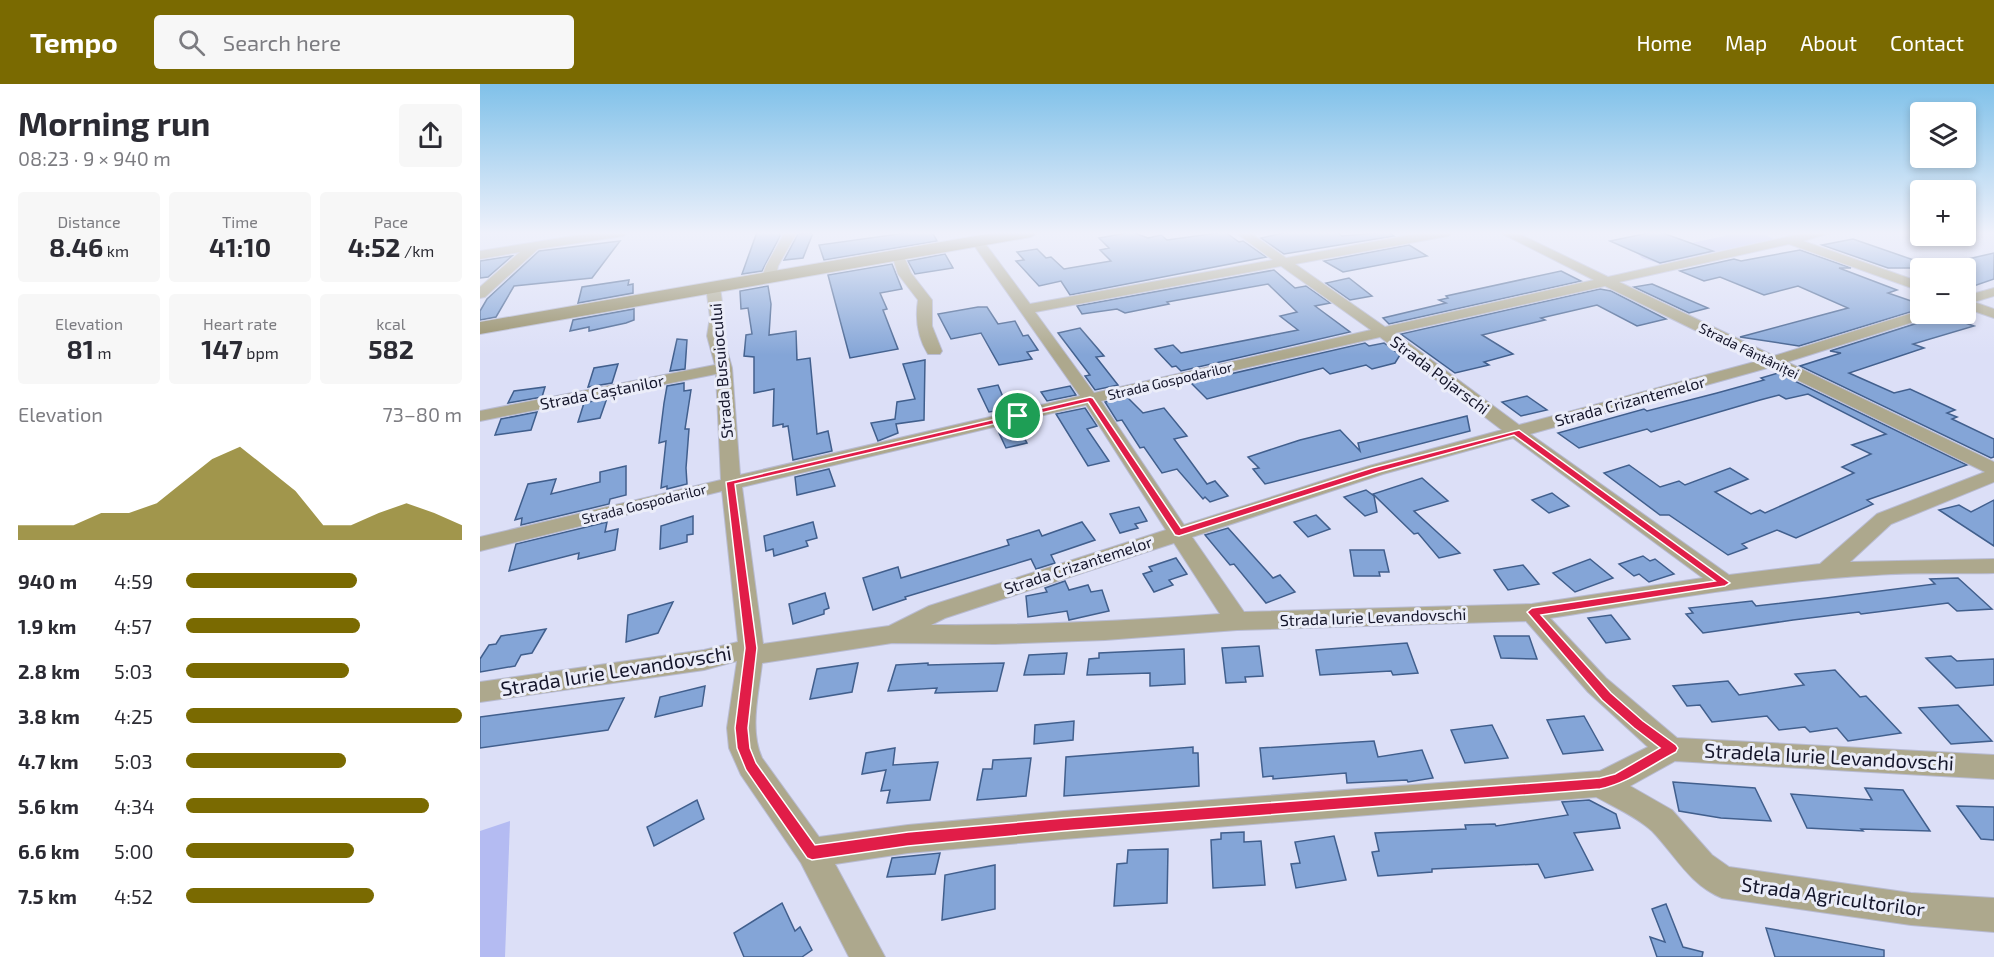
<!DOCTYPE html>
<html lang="en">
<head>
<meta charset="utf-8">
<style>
	body { margin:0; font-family:"Exo 2",sans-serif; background:#f7f7f7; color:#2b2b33; height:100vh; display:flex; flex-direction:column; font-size:22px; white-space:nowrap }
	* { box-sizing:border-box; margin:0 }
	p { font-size:20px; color:#7c7c81 }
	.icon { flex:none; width:33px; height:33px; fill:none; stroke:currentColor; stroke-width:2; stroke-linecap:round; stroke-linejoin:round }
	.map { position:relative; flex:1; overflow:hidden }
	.sheet { display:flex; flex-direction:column; background:#fff; width:480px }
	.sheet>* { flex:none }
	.tools { position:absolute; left:1430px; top:18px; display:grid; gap:12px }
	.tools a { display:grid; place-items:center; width:66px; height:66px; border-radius:6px; background:#fff; box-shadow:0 3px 9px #0003; font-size:30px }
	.pin { position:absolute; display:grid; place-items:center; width:51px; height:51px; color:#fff; margin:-26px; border:3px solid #fff; border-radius:50%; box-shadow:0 2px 6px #0007 }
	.round { display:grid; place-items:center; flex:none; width:63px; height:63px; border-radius:6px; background:#f7f7f7 }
	.headline { display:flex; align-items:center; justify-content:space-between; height:102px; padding:0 18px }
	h1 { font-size:33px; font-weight:700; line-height:45px }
	.figures { display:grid; grid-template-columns:repeat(3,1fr); gap:9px; height:102px; padding:6px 18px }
	.figures div { display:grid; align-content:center; border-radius:6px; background:#f7f7f7; text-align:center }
	.figures b { font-size:26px; font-weight:700 }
	.figures small { font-size:16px; font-weight:400 }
	.figures p { font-size:16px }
	.chart { height:168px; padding:12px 18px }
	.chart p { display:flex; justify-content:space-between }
	.chart svg { width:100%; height:108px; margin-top:6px; fill:#7a6a01; opacity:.7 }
	ul { padding:0 18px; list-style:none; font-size:20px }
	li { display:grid; grid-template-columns:96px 72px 1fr; align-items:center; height:45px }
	li i { height:15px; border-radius:8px; background:#7a6a01 }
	header { display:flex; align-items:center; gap:36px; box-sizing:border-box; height:84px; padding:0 30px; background:#7a6a01; color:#fff }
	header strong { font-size:28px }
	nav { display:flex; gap:33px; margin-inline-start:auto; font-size:21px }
	.search { width:420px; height:54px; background:#f7f7f7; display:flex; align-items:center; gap:15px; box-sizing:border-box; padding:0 21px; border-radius:6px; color:#7c7c81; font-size:22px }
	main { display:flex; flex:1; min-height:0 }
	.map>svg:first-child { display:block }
</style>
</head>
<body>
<header>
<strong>Tempo</strong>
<div class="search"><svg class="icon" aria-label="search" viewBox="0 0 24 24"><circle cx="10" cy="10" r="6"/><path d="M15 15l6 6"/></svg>Search here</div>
<nav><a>Home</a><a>Map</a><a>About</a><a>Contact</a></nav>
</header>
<main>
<section class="sheet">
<div class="headline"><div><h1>Morning run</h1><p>08:23 · 9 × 940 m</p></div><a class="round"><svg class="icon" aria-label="share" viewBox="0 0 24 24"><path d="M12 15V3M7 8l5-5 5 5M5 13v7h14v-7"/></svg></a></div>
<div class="figures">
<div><p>Distance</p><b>8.46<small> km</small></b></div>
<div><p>Time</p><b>41:10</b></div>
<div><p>Pace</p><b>4:52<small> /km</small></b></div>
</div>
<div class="figures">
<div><p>Elevation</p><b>81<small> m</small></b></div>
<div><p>Heart rate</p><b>147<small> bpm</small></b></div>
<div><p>kcal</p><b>582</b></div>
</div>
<div class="chart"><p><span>Elevation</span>73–80 m</p>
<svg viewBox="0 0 160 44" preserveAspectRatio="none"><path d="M0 44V38L10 38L20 38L30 33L40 33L50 29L60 20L70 11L80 6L90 15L100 24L110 38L120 38L130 33L140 29L150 33L160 38V44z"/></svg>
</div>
<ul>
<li><b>940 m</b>4:59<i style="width:62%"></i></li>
<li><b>1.9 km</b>4:57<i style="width:63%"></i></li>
<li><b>2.8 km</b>5:03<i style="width:59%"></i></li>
<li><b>3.8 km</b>4:25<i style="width:100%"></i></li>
<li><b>4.7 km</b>5:03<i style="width:58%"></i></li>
<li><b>5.6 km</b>4:34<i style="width:88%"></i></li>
<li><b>6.6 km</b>5:00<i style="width:61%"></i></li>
<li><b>7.5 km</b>4:52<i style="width:68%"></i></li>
</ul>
</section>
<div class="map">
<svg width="1514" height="873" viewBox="0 0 1514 873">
	<rect width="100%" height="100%" fill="#dcdff7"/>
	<g fill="#b4bbf2">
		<path d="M1264 148H1278L1294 155 1180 180 1162 174 1158 170Z"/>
		<path d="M30 737 25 873H0V747Z"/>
	</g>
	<g fill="#84a5d7" stroke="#415f8d" stroke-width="1.5">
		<path d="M277 148H299L300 152 282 187 262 190Z"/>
		<path d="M433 148H452L457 157 344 176 339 161Z"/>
		<path d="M652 148 668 154 681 151 687 156 745 148 759 158 763 157 786 173 590 211 581 197 559 202 536 177 544 176 537 168 557 165 566 174 571 173 584 185 631 177 620 166 629 164 619 154Z"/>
		<path d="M808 148H857L862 152 908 148 914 152 804 170 781 154Z"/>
		<path d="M1173 148H1180L1233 167 1180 179 1130 157Z"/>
		<path d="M333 149 323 174 304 176 318 150Z"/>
		<path d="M1373 155 1451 182V184H1408L1342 161Z"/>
		<path d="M140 157 112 194 34 202 16 233 0 236V227L7 215 59 167Z"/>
		<path d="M929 161 947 172 863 188 844 177Z"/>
		<path d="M1320 166 1371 184H1359L1417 206 1408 209 1440 220 1437 221 1440 225 1319 262 1260 253 1368 224 1318 202 1284 211 1240 193 1224 197 1200 187 1254 175 1261 177Z"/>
		<path d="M1514 169V195L1485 205V184L1457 182Z"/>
		<path d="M465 170 473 184 435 190 428 177Z"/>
		<path d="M32 172 8 193 0 194V177Z"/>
		<path d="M412 180 422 205 400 209 407 225 403 226 418 265 370 274 348 191Z"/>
		<path d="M794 186 815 204 826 202 850 219 835 222 870 248 701 287 696 282 692 283 675 265 693 261 701 269 818 246 800 232 817 228 788 200 687 218 689 220 645 229 637 225 602 230 597 222Z"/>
		<path d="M1081 187 1101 197 909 240 903 234 966 219 959 216 968 214 966 212Z"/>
		<path d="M869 194 892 212 870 216 846 199Z"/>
		<path d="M149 196 148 201 153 200V209L98 219 102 203Z"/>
		<path d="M1172 200 1228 224 1209 229 1154 203Z"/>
		<path d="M288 202 291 220 289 251 316 247 317 276 330 274 337 350 348 347 352 367 313 376 308 342 303 343V340L293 342 294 305 274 309V273L264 272 266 251 272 250 268 224 261 225 260 207Z"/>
		<path d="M1120 205 1131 207 1186 235 1157 242 1117 221 1061 234 1065 236 1002 251 1033 270 1004 278 1009 281 975 289 921 250Z"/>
		<path d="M498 223H507L518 240 535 237 543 252 548 251 558 266 547 268 552 275 519 281 501 249 471 255 458 230Z"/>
		<path d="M154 225V236L146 239 109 247V243L90 247 93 236Z"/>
		<path d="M1453 230H1460L1494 242 1433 260 1444 264 1369 289 1414 309 1430 305 1475 326 1467 329 1477 333 1472 335 1514 355V373L1511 374 1320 282 1361 269 1350 267 1450 235Z"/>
		<path d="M600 244 624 272 616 273 638 301 615 306 605 292 610 291 578 249Z"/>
		<path d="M197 255 207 256 205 285 190 287Z"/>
		<path d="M885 259 889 262 904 259 920 271 915 279 892 285 886 281 850 290 843 284 727 315 711 299Z"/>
		<path d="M445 276 444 336 416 340 418 349 398 357 391 339 415 335 417 318 435 315 423 280Z"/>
		<path d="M138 280 132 299 108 303 114 284Z"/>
		<path d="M1298 289 1487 381 1387 416 1393 420 1316 454 1297 446 1262 460 1267 464 1248 471 1189 431H1180L1124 389 1149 381 1180 403 1199 397 1205 401 1250 384 1268 395 1235 408 1271 430 1280 426 1285 429 1374 389 1362 383 1391 370 1372 361 1406 350 1328 310 1306 315 1299 311 1280 316 1171 348 1167 345 1099 364 1078 349 1164 325 1167 327 1237 309 1284 296 1281 294Z"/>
		<path d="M204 299V307L211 306 205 345H209L206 384 207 400 187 405V402L181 404 186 357 179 359 184 319 187 302Z"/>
		<path d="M518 301 528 325 509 328 498 305Z"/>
		<path d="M590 302 596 311 567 317 561 308Z"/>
		<path d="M65 303 62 313 28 319 34 307Z"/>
		<path d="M1047 312 1067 326 1041 332 1022 318Z"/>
		<path d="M647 313 663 329 684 324 707 352 694 355 727 400 735 397 748 412 730 418 725 413 723 415 697 385 682 389 664 363 660 364 642 336 637 337 625 318Z"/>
		<path d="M127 314 120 334 98 338 104 319Z"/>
		<path d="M605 324 617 342 607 345 629 377 608 382 576 330Z"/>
		<path d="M57 328 51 346 15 351 21 335Z"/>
		<path d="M987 332 990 347 785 400 773 385 779 384 768 373 820 356 860 346 880 367 878 359Z"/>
		<path d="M539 344 547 359 526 364 519 349Z"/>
		<path d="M146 382V411L130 415 129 420 41 441 42 434 35 436 48 400 76 395 71 410 120 398V388Z"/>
		<path d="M349 385 355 402 317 411 315 393Z"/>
		<path d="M942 394 968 417 934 427 980 469 959 474 938 449 934 450 893 410Z"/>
		<path d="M886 406 894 412 897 428 885 432 864 413Z"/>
		<path d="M1072 409 1089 422 1069 429 1052 416Z"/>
		<path d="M1514 416V462L1459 426 1479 421 1491 428Z"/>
		<path d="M659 423 667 437 655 440 658 444 640 449 630 430Z"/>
		<path d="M836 431 850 445 828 453 814 438Z"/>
		<path d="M213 432V450L207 451V458L180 465 181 442Z"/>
		<path d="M127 438 125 448 138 445 135 466 98 475 99 469 29 487 36 460Z"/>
		<path d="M333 438 337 454 326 457 328 462 294 472 293 465 286 467 284 452Z"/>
		<path d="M602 438 615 456 571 471 575 479 556 485 551 475 425 513 426 515 393 526 383 494 418 483 421 494 529 461 527 456 559 446 562 452Z"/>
		<path d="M748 444 793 494 800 491 815 508 786 519 754 480 750 481 725 451Z"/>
		<path d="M870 466H904L909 488H899L900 492H874Z"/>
		<path d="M1163 472 1170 477 1175 475 1194 490 1169 498 1159 490 1154 492 1139 480Z"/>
		<path d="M696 474 707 490 689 496 693 501 674 508 663 490 672 487 669 483Z"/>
		<path d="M1110 475 1133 494 1095 508 1073 489Z"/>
		<path d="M1043 481 1059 500 1028 506 1014 486Z"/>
		<path d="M1478 494 1512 525 1477 527 1468 519 1381 530 1379 528 1313 536 1223 549 1206 530 1213 529 1209 524 1272 517 1276 522 1346 514 1455 500 1450 495Z"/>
		<path d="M585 497 589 506 608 501 611 508 622 506 629 527 589 536 587 527 548 533 546 512 567 508 565 504Z"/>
		<path d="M345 509 349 524 344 526V530L313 540 309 520Z"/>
		<path d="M193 518 178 549 146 558 148 531Z"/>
		<path d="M1131 531 1150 555 1126 559 1108 534Z"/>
		<path d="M66 545 52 569 41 571 35 582 0 588V575L9 561 16 560 21 552Z"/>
		<path d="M1014 552H1049L1057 575 1021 574Z"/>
		<path d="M927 559 938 589 913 591 911 587 840 591 836 566Z"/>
		<path d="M779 562 783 592 765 593 766 598 746 599 742 564Z"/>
		<path d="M704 565 705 600 670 602V589L607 591 609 575 619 574V569Z"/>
		<path d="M587 569 584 590 544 591 549 571Z"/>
		<path d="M1471 572 1477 577 1514 575V601L1476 604 1446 574Z"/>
		<path d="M378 579 372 608 330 615 337 585Z"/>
		<path d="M448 579V581L524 579 517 607 455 609 457 604 408 607 416 581Z"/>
		<path d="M1355 586 1380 613 1386 612 1421 649 1368 657 1357 644 1330 648 1325 643 1299 646 1287 632 1232 638 1220 621 1207 622 1193 602 1248 597 1259 611 1324 601 1315 590Z"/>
		<path d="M225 602 222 622 175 633 180 613Z"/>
		<path d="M144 614 128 646 0 664V633Z"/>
		<path d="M1478 621 1512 657 1471 660 1439 624Z"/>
		<path d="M1104 632 1123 666 1083 670 1067 636Z"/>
		<path d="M594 637 593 656 554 660 555 641Z"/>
		<path d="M1012 641 1028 674 985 679 971 646Z"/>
		<path d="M894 657 898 673 942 666 953 694 928 698 927 696 867 699 866 689 793 695V692L783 693 780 664Z"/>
		<path d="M713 663V669H718L719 702 584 712 586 673Z"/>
		<path d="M415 664 413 681 458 678 450 716 407 719 410 706 401 707 406 686 382 690 386 669Z"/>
		<path d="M551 674 546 712 497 716 503 685H512L513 676Z"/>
		<path d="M1193 698 1275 704 1291 737 1241 734 1199 727Z"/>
		<path d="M1385 704 1423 706 1450 747 1381 745 1383 747 1327 744 1311 710 1392 716Z"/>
		<path d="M217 716 224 735 174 762 167 743Z"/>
		<path d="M1109 716 1136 730 1140 744 1094 749 1113 786 1065 794 1058 780 952 785V788L898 792 892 768 899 767 895 749 986 745 985 741 1015 740 1016 742 1088 731 1082 718Z"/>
		<path d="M1477 722 1514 723V756L1501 755Z"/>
		<path d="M764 748V758L781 757 785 801 733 804 731 756 741 755V749Z"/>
		<path d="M854 752 866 796 816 804 811 780 820 779 815 758Z"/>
		<path d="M688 765 687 819 634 822 637 780 647 779 648 766Z"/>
		<path d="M460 769 455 790 407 793 412 774Z"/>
		<path d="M515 781V825L462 836 465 791Z"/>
		<path d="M302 819 315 847 320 843 332 866 322 873H264L254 849Z"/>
		<path d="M1186 820 1203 863 1223 868 1222 873H1177L1170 853 1185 858 1172 825Z"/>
		<path d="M1286 844 1404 866V873H1295Z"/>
	</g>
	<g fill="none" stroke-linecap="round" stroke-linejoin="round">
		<g stroke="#b8bbd2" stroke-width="2">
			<g id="street">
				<path d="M118 148H149L143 152 58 165 5 213 0 214V203L40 168 0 175V167Z"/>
				<path d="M305 148H317L298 182 296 193 289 197 284 196 282 193 286 182Z"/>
				<path d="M755 148H769L806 174 946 148H974L968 152 815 180 905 243 1114 196 1019 148H1035L1128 193 1329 148H1353L1323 157 1440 198V207L1309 160 1139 198 1294 272 1439 227 1440 230H1451L1449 233 1307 278 1514 378V398L1411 440 1370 478 1514 475V489C1475 490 1435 488 1396 491 1287 497 1178 517 1070 534L1126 594 1197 654 1514 671V695L1195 677 1150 702 1192 726 1232 771 1249 783 1431 809 1514 814V848L1431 841 1242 814C1210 801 1195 771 1172 747 1157 733 1134 723 1116 713L584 755 428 769 355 780 405 873H369L321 779 261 691 249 664 247 644 257 577 224 586 0 618V598L224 566 258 558 242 407 0 467V453L241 396 236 290 0 337V327L235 281 227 252 230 233 226 203 233 199 240 203 244 233 243 252 252 284 260 391 600 312 491 157 493 154H501L550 220 793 176ZM801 182 891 246 614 309 555 228ZM1125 202 1278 277 1039 341 915 249ZM900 253 1022 346 889 382 704 441 621 317ZM1291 283 1505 388 1397 430 1340 480 1249 491 1050 350ZM606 321 686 446 449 522 409 542 283 560 262 403ZM1033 354 1223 494 1052 520 764 528 712 453 903 390ZM694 459 740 530C643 537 547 542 451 541L465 534ZM1046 537 1108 608 1168 663 1120 687 584 727 428 741 339 753 282 674C269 645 279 609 282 579L412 559 515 560 625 556 757 546Z"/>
				<path d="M418 167 422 168 431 189 452 216V242L462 267 460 270H448C438 254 435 235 438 216L418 190 412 171Z"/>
				<path d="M1514 204V212L1494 218 1514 225V234L1485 224V212Z"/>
			</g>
		</g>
		<g stroke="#b8bbd2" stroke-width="2">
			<path id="secondary" d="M519 148H559L551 153 0 250V238Z"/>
		</g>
		<use href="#street" fill="#ada88d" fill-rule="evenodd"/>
		<use href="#secondary" fill="#938b63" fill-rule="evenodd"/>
	</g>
	<linearGradient id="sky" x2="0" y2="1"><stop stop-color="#80c1e9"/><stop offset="0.55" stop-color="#eff1fb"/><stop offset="1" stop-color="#eff1fb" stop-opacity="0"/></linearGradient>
	<rect width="1514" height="271" fill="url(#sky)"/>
	<path fill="#e11d48" stroke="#fff" stroke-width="1.5" fill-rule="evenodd" d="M610 313 613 314 701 444 892 384 1039 346 1250 499 1245 502 1061 531 1131 609 1163 637 1196 661 1198 664 1196 668C1171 681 1148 699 1120 705L584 747 428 762 332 776 327 774 266 686 257 664 255 644 265 564 246 398ZM608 318 695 451 699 452 899 388 1034 351 1235 497 1052 524 1047 528 1122 616 1154 644 1180 664 1135 690 1120 694 584 734 428 748 335 761 276 679 270 664 268 644 277 564 255 400Z"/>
	<g text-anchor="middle" stroke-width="6" stroke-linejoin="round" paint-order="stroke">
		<g font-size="14" fill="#14152a" stroke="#ebedf9">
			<text transform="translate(1269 267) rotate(26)" y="5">Strada Fântâniței</text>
			<text transform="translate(690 297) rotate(-13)" y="5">Strada Gospodarilor</text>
			<text transform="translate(164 420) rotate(-14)" y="5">Strada Gospodarilor</text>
		</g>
		<g font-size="16" fill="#14152a" stroke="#ebedf9">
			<text transform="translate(241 287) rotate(-95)" y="6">Strada Busuiocului</text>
			<text transform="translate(960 291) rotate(37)" y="6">Strada Pojarschi</text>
			<text transform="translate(122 308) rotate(-11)" y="6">Strada Caștanilor</text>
			<text transform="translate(1150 317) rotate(-15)" y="6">Strada Crizantemelor</text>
			<text transform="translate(598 481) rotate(-18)" y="6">Strada Crizantemelor</text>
			<text transform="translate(893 533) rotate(-2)" y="6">Strada Iurie Levandovschi</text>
		</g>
		<g font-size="20" fill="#14152a" stroke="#ebedf9">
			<text transform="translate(136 587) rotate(-9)" y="7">Strada Iurie Levandovschi</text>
			<text transform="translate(1349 673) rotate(3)" y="7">Stradela Iurie Levandovschi</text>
			<text transform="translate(1353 813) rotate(8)" y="7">Strada Agricultorilor</text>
		</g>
	</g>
</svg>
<div class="tools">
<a><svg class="icon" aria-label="layers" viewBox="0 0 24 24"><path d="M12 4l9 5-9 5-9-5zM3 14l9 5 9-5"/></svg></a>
<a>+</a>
<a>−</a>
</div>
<div class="pin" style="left:538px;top:332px;background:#1e9e55"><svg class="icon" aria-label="arrive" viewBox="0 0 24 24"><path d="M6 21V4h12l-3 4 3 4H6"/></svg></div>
</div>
</main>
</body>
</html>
